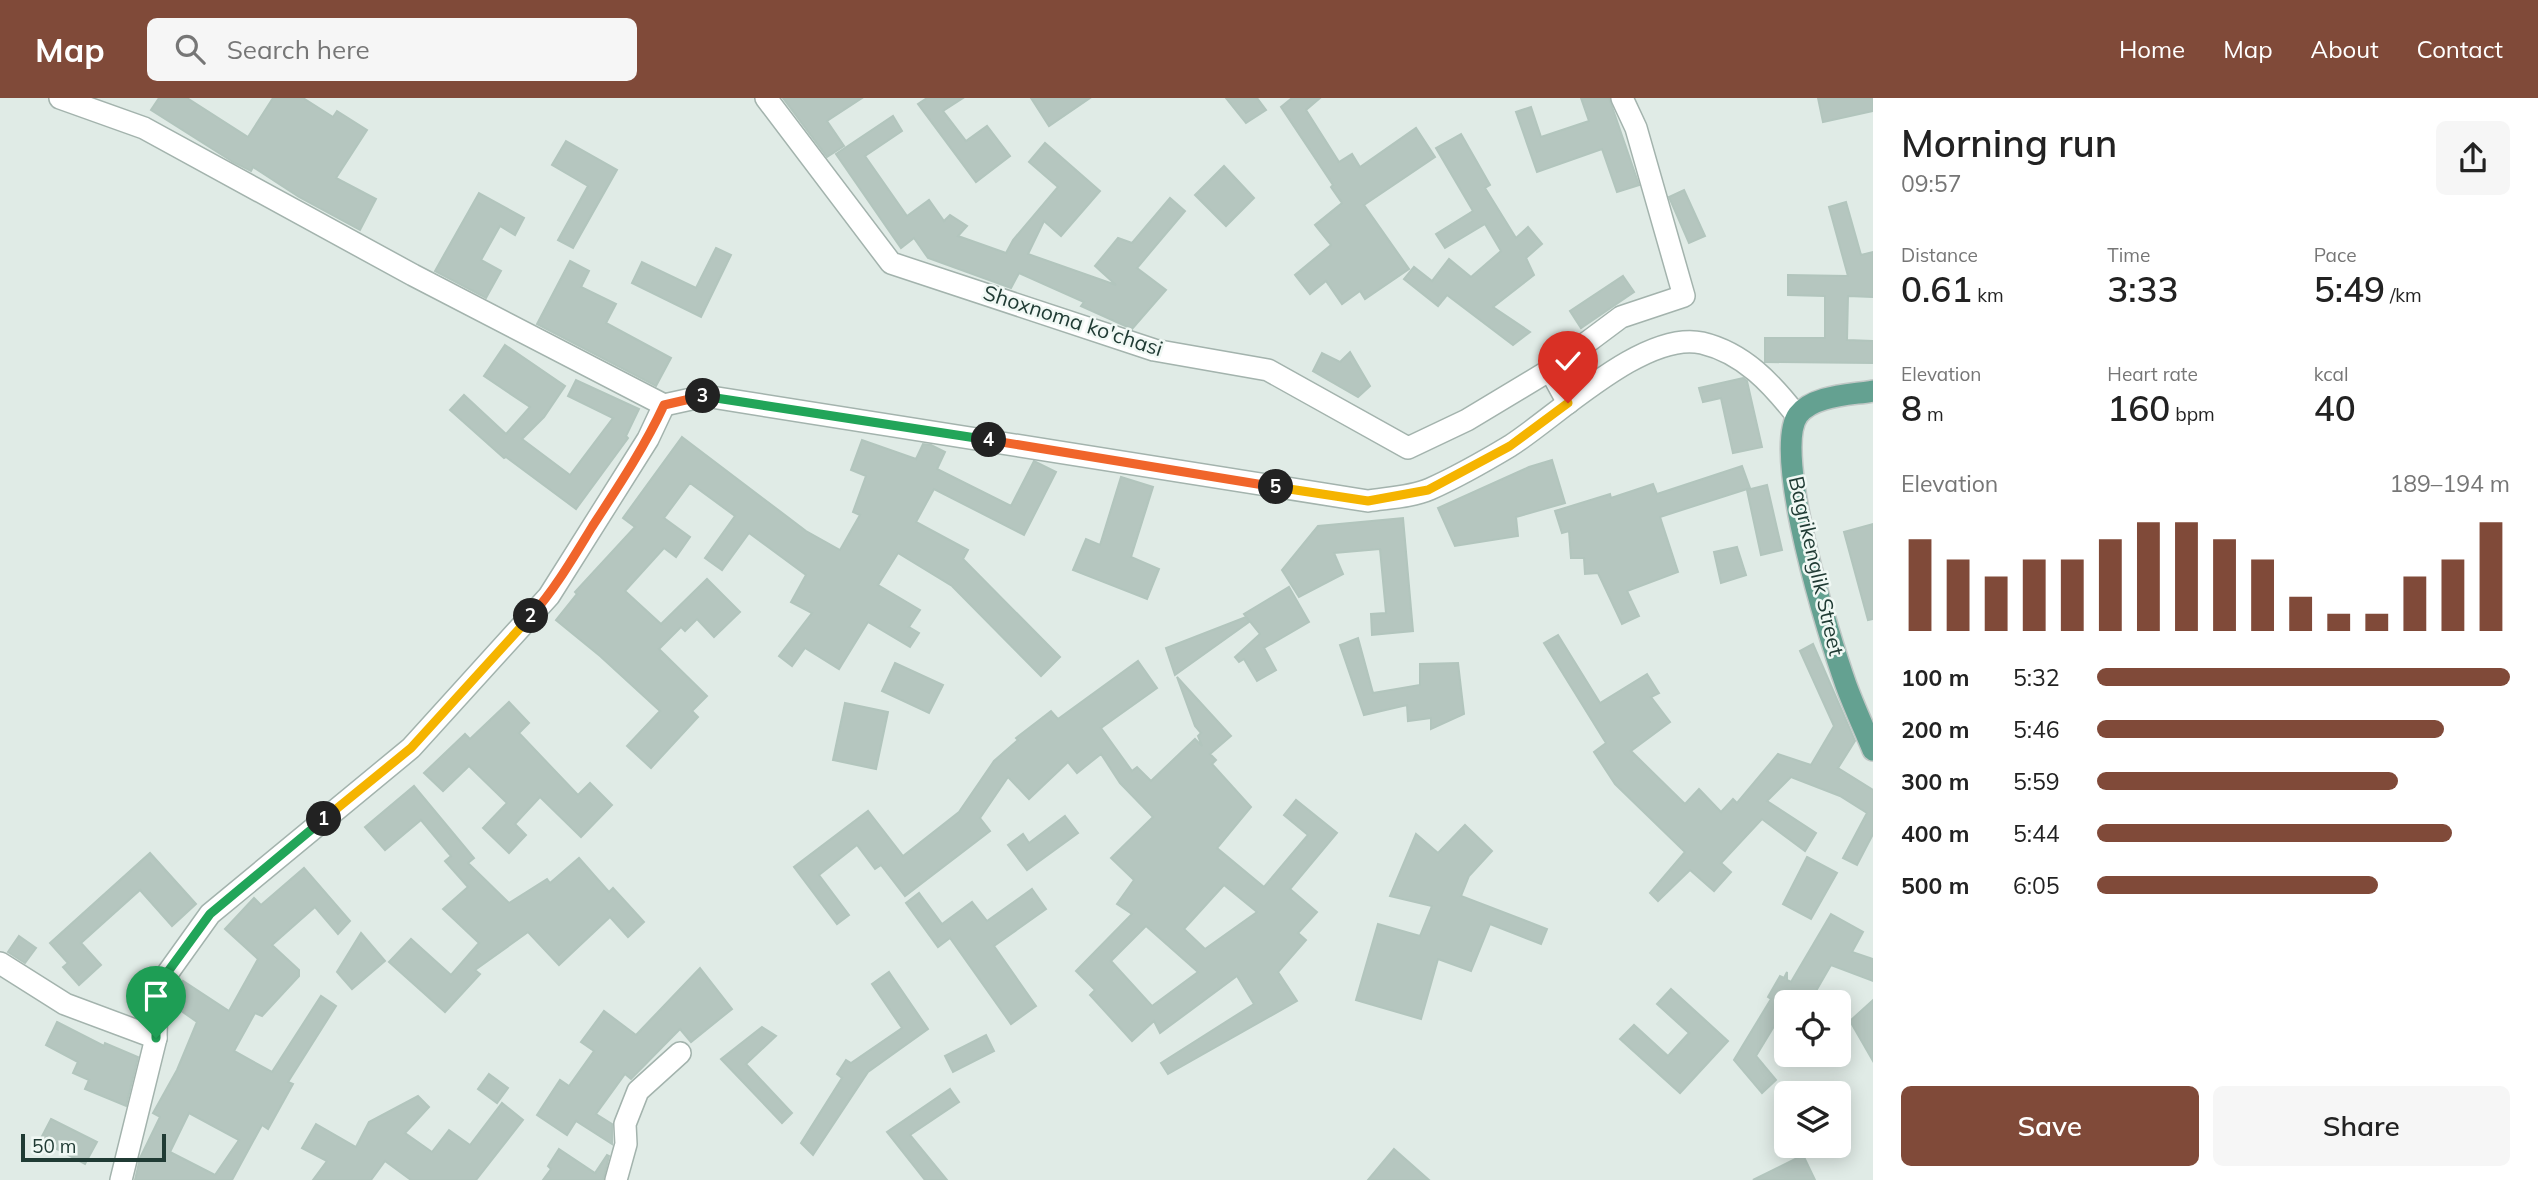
<!DOCTYPE html>
<html lang="en">
<head>
<meta charset="utf-8">
<style>
	body { margin:0; font-family:Mulish,sans-serif; background:#f6f6f6; color:#222; height:100vh; display:flex; flex-direction:column; font-size:26px; white-space:nowrap }
	* { box-sizing:border-box; margin:0 }
	p { font-size:23px; color:#767676 }
	.icon { flex:none; width:38px; height:38px; fill:none; stroke:currentColor; stroke-width:2; stroke-linecap:round; stroke-linejoin:round }
	.map { position:relative; flex:1; overflow:hidden }
	.side { display:flex; flex-direction:column; background:#fff; width:665px }
	.side>* { flex:none }
	.buttons { position:absolute; left:1774px; top:892px; display:grid; gap:14px }
	.buttons a { display:grid; place-items:center; width:77px; height:77px; border-radius:10px; background:#fff; box-shadow:0 4px 18px #0003; font-size:35px }
	.scale { position:absolute; left:21px; bottom:18px; width:145px; box-sizing:border-box; padding-left:7px; border:4px solid #203b34; border-top:0; font-size:19px; line-height:24px; white-space:nowrap; color:#203b34; -webkit-text-stroke:5px #f0f8f4; paint-order:stroke }
	.pin { position:absolute; display:grid; place-items:center; width:60px; height:60px; color:#fff; margin:-72px -30px; border-radius:50% 50% 50% 0; rotate:-45deg; box-shadow:0 0 7px #0007 }
	.pin .icon { rotate:45deg }
	.km { position:absolute; width:35px; height:35px; margin:-18px; border-radius:50%; background:#222; color:#fff; font-size:19px; line-height:35px; text-align:center }
	.round { display:grid; place-items:center; flex:none; width:74px; height:74px; border-radius:10px; background:#f6f6f6 }
	.headline { display:flex; align-items:center; justify-content:space-between; height:119px; padding:0 28px }
	h1 { font-size:38px; font-weight:600; line-height:52px }
	.figures { display:grid; grid-template-columns:repeat(3,1fr); gap:10px; height:119px; padding:7px 28px }
	.figures div { display:grid; align-content:center }
	.figures b { font-size:35px; font-weight:600 }
	.figures small { font-size:19px; font-weight:400 }
	.figures p { font-size:19px }
	.chart { height:196px; padding:14px 28px }
	.chart p { display:flex; justify-content:space-between }
	.chart svg { width:100%; height:126px; margin-top:7px; stroke:#804a39; stroke-width:6 }
	.cta { display:flex; gap:14px; margin-top:auto; padding:14px 28px }
	.cta a { flex:1; height:80px; border-radius:10px; background:#804a39; color:#fff; font-size:28px; font-weight:600; line-height:80px; text-align:center }
	.cta a+a { background:#f6f6f6; color:#222 }
	ul { padding:0 28px; list-style:none; font-size:23px }
	li { display:grid; grid-template-columns:112px 84px 1fr; align-items:center; height:52px }
	li i { height:18px; border-radius:9px; background:#804a39 }
	header { display:flex; align-items:center; gap:42px; box-sizing:border-box; height:98px; padding:0 35px; background:#804a39; color:#fff }
	header strong { font-size:33px }
	nav { display:flex; gap:38px; margin-inline-start:auto; font-size:24px }
	.search { width:490px; height:63px; background:#f6f6f6; display:flex; align-items:center; gap:18px; box-sizing:border-box; padding:0 24px; border-radius:10px; color:#767676; font-size:26px }
	main { display:flex; flex:1; min-height:0 }
	.map>svg:first-child { display:block }
</style>
</head>
<body>
<header>
<strong>Map</strong>
<div class="search"><svg class="icon" aria-label="search" viewBox="0 0 24 24"><circle cx="10" cy="10" r="6"/><path d="M15 15l6 6"/></svg>Search here</div>
<nav><a>Home</a><a>Map</a><a>About</a><a>Contact</a></nav>
</header>
<main>
<div class="map">
<svg width="1873" height="1082" viewBox="0 0 1873 1082">
	<rect width="100%" height="100%" fill="#e0ebe6"/>
	<g fill="#b5c6bf" stroke="#b2c5bd" stroke-width="2" fill-rule="evenodd">
		<path d="M159 0H187L248 39 273 0H303L333 19 337 13 367 32 336 80 376 101 360 132 299 99 253 69 251 73 233 64 151 12Z"/>
		<path d="M783 0H862L827 23 844 48 827 59Z"/>
		<path d="M927 0H963L943 13 966 43 987 28 1010 58 976 84 918 6Z"/>
		<path d="M1031 0H1090L1049 28Z"/>
		<path d="M1226 0H1257L1266 12 1246 25Z"/>
		<path d="M1292 0H1320L1306 12 1339 64 1352 56 1360 69 1416 30 1435 59 1364 107 1409 171 1365 201 1360 193 1342 206 1326 183 1310 196 1295 177 1331 147 1315 127 1342 105 1331 89 1333 87 1281 9Z"/>
		<path d="M1581 0H1609L1639 87 1617 94 1602 51 1537 74 1516 14 1531 9 1541 39 1589 23Z"/>
		<path d="M1818 0H1873V13L1823 24Z"/>
		<path d="M893 18 902 33 865 58 907 118 929 102 944 123 950 117 967 128 958 138 1006 155 1013 142 1058 89 1029 64 1045 45 1100 93 1061 138 1044 123 1028 156 1116 187 1095 168 1118 140 1132 145 1170 100 1185 113 1137 170 1166 192 1132 231 1081 208 1084 204 1019 175 1011 190 928 160 914 140 901 150 836 56Z"/>
		<path d="M1461 36 1490 87 1485 90 1516 140 1528 129 1542 146 1526 160 1534 177 1493 209 1530 234 1513 247 1447 197 1438 208 1404 181 1414 169 1432 183 1449 161 1471 179 1501 153 1485 126 1445 150 1436 136 1473 113 1436 50Z"/>
		<path d="M566 43 617 72 573 150 558 142 588 88 552 67Z"/>
		<path d="M1224 68 1254 100 1226 128 1195 97Z"/>
		<path d="M1684 92 1705 138 1689 145 1669 99Z"/>
		<path d="M479 95 524 120 515 137 500 128 481 162 501 173 486 200 435 173Z"/>
		<path d="M1846 104 1861 157 1873 154V199L1848 198 1847 242 1873 243V265L1765 264V240H1825V198L1788 197V177L1848 178 1829 109Z"/>
		<path d="M716 150 731 157 701 219 632 185 642 164 696 190Z"/>
		<path d="M570 163 589 173 581 189 616 206 606 225 671 260 656 288 537 226Z"/>
		<path d="M1623 178 1634 194 1581 230 1570 213Z"/>
		<path d="M505 247 565 288 544 319 522 341 570 377 613 320 568 298 576 282 639 311 626 338 628 340 576 411 506 359 504 360 450 312 464 297 506 336 530 309 484 278Z"/>
		<path d="M1350 254 1370 288 1358 299 1313 273 1322 255 1340 264Z"/>
		<path d="M1743 280 1747 283 1762 349 1733 355 1721 300 1703 304 1699 290Z"/>
		<path d="M682 339 806 433 840 452 860 417 853 414 866 378 851 372 862 342 916 361 923 346 931 347 945 354 937 371 1011 408 1034 363 1056 374 1024 437 934 391 916 424 968 452 963 461 1060 559 1041 578 952 488 898 455 878 487 920 512 909 529 919 535 910 549 868 524 839 571 805 550 792 568 779 558 812 515 791 504 806 477 749 435 722 472 705 460 735 418 690 385 664 420 690 439 676 459 664 450 625 493 661 526 707 481 740 514 714 539 697 521 685 533 681 529 659 551 707 598 692 613 698 619 651 670 627 648 660 613 600 558 556 522 577 496 575 494 635 429 623 420Z"/>
		<path d="M1552 362 1565 405 1516 419 1518 438 1455 448 1438 410 1529 369Z"/>
		<path d="M1742 368 1750 390 1660 419 1678 474 1627 493 1639 518 1622 526 1598 475 1585 476 1584 460H1571L1569 433 1562 435 1555 413 1610 396 1611 400 1653 386 1657 396Z"/>
		<path d="M1121 379 1153 389 1131 459 1159 471 1147 501 1073 472 1086 441 1100 447Z"/>
		<path d="M1767 387 1782 452 1761 457 1747 392Z"/>
		<path d="M1403 420 1413 533 1372 537 1371 516 1386 515 1380 451 1334 455 1343 476 1299 499 1282 472 1318 428Z"/>
		<path d="M1873 426V521L1868 522 1844 434Z"/>
		<path d="M1737 449 1746 477 1721 485 1714 454Z"/>
		<path d="M1289 489 1309 524 1264 550 1276 572 1257 583 1244 561 1239 564 1235 559 1260 536 1244 516Z"/>
		<path d="M1246 519 1249 524 1175 577 1166 550Z"/>
		<path d="M1558 537 1600 605 1647 576 1659 595 1651 599 1670 624 1631 653 1685 706 1699 691 1721 714 1733 701 1737 705 1778 656 1811 667 1834 628 1800 553 1813 546 1855 643 1838 670 1873 692V736L1857 767 1843 760 1867 715 1840 698 1791 679 1767 703 1816 735 1805 753 1762 721 1721 765 1731 774 1714 793 1690 772 1658 803 1650 795 1685 754 1615 686 1594 654 1606 645 1544 545Z"/>
		<path d="M1358 540 1373 595 1420 587V566L1458 565 1464 616 1431 631V620L1408 623 1407 607 1364 617 1340 547Z"/>
		<path d="M1138 563 1157 590 1101 630 1132 673 1137 669 1151 683 1195 641 1202 648 1198 638 1201 635 1195 628 1177 579 1231 638 1210 656 1216 662 1212 666 1251 709 1217 750 1264 789 1308 737 1284 717 1296 702 1337 735 1290 791 1317 814 1298 835 1306 842 1278 874 1297 903 1168 976 1161 965 1254 906 1237 878 1160 935 1154 923 1132 943 1090 897 1095 892 1076 873 1132 816 1117 806 1134 782 1111 760 1153 719 1120 685 1101 656 1077 675 1068 664 1029 701 1008 679 980 720 990 733 905 798 881 767 875 771 857 747 819 777 849 817 837 826 794 769 868 713 903 758 959 714 994 663 1018 642 1016 640 1051 613 1058 621ZM1224 787 1257 814 1205 851 1184 831ZM1146 828 1198 874 1152 908 1111 863Z"/>
		<path d="M895 565 943 587 929 615 882 593Z"/>
		<path d="M509 604 529 625 519 635 578 697 590 685 612 707 581 739 540 699 515 726 526 737 509 755 483 730 507 705 469 668 443 693 424 675 465 636 470 641Z"/>
		<path d="M845 605 888 614 876 671 833 662Z"/>
		<path d="M414 688 474 760 468 765 509 805 547 781 550 785 579 760 609 794 613 790 644 824 628 839 610 819 559 867 528 834 475 872 480 876 445 914 389 864 411 841 451 877 479 845 443 811 468 789 445 763 451 758 421 722 385 752 365 729Z"/>
		<path d="M1065 718 1078 735 1027 772 1008 747 1023 736 1029 745Z"/>
		<path d="M1465 727 1492 753 1469 778 1461 798 1547 831 1541 846 1490 826 1471 873 1438 861 1421 921 1356 902 1378 826 1420 838 1432 808 1390 798 1416 736 1438 755Z"/>
		<path d="M150 755 196 806 172 828 140 792 81 845 101 867 79 887 63 869 68 865 50 845Z"/>
		<path d="M1807 759 1837 775 1811 821 1783 806Z"/>
		<path d="M304 770 350 823 338 836 315 809 272 847 299 872V878L262 918 255 915 234 953 272 974 321 898 336 908 288 984 293 986 268 1031 262 1027 232 1082H135L140 1060 160 1019 153 1015 177 972 197 924 170 905V903L183 883 229 913 258 861 225 831 254 800 261 807ZM189 1015 239 1042 215 1077 170 1054Z"/>
		<path d="M1032 791 1046 811 994 848 1036 908 1011 926 950 840 938 849 906 805 919 795 942 826 972 804 987 823Z"/>
		<path d="M1831 816 1863 834 1852 854 1873 861V883L1831 867 1816 893 1836 905H1787V911L1785 910 1756 958 1776 982 1762 995 1734 962 1771 901 1768 899 1780 878 1784 880 1787 874V882L1791 884Z"/>
		<path d="M361 835 385 863 352 891 337 874Z"/>
		<path d="M19 838 36 850 25 865 8 854Z"/>
		<path d="M700 870 732 911 691 944 680 931 631 981 625 976 596 1016 612 1026V1046L576 1023 567 1037 537 1017 560 982 569 988 594 953 581 944 604 913 636 937Z"/>
		<path d="M889 874 928 931 868 974 813 1057 801 1045 842 980 837 976 846 962 851 965 902 930 872 886Z"/>
		<path d="M1671 891 1728 943 1680 995 1620 941 1634 927 1668 958 1689 935 1657 906Z"/>
		<path d="M1873 902V963L1850 923Z"/>
		<path d="M57 924 104 948 105 945 138 959 126 1008 85 991 89 982 73 975 78 964 46 947Z"/>
		<path d="M762 929 776 938 746 966 792 1015 782 1025 721 961Z"/>
		<path d="M986 937 994 953 953 974 945 958Z"/>
		<path d="M489 976 508 990 497 1005 478 991Z"/>
		<path d="M950 991 959 1004 910 1037 947 1082H925L887 1034Z"/>
		<path d="M418 998 429 1009 405 1035 432 1054 449 1032 470 1047 502 1005 523 1022 476 1082H411L385 1063 371 1082H313L327 1063 302 1050 316 1026 356 1049 369 1024Z"/>
		<path d="M51 1021 97 1044 85 1066 40 1042Z"/>
		<path d="M559 1051 595 1075 607 1057 609 1058 603 1082H543L551 1071 548 1068Z"/>
		<path d="M1394 1051 1429 1082H1368Z"/>
		<path d="M1803 1057 1815 1082H1753Z"/>
	</g>
	<g fill="none" stroke-linecap="round" stroke-linejoin="round">
		<g stroke="#a3b3ad" stroke-width="24">
			<g id="minor">
				<path d="M60 0 144 30 413 177 664 307"/>
				<path d="M766 0 891 165 1154 252 1268 272 1408 350 1467 322 1550 272"/>
				<path d="M1568 305 1550 272 1621 219 1684 198 1636 30 1622 0"/>
				<path d="M664 307 705 298 1368 403C1387 400 1412 399 1430 391 1457 379 1485 363 1510 348 1557 318 1644 232 1702 245 1744 255 1772 286 1797 318"/>
				<path d="M0 865 65 906 156 940"/>
				<path d="M121 1082 156 940 157 890 210 816 411 650 549 498 648 341 664 307"/>
				<path d="M616 1082 626 1046 625 1026 638 993 680 955"/>
			</g>
		</g>
		<g stroke="#c1c8c6" stroke-width="24">
			<path id="major" d="M1873 293C1851 297 1813 297 1798 317 1771 354 1830 542 1846 587 1854 609 1864 630 1873 652"/>
		</g>
		<use href="#minor" stroke="#fff" stroke-width="21"/>
		<use href="#major" stroke="#64a191" stroke-width="21"/>
	</g>
	<g fill="none" stroke-linecap="round" stroke-linejoin="round">
		<g stroke="#fff" stroke-width="14">
			<path id="split-1" d="M156 940V890L210 816 324 721"/>
		</g>
		<g stroke="#fff" stroke-width="14">
			<path id="split-2" d="M324 721 411 650 531 518"/>
		</g>
		<g stroke="#fff" stroke-width="14">
			<path id="split-3" d="M531 518C555 491 573 460 592 429 618 389 644 350 664 307L703 298"/>
		</g>
		<g stroke="#fff" stroke-width="14">
			<path id="split-4" d="M703 298 989 342"/>
		</g>
		<g stroke="#fff" stroke-width="14">
			<path id="split-5" d="M989 342 1276 389"/>
		</g>
		<g stroke="#fff" stroke-width="14">
			<path id="split-6" d="M1276 389 1368 403 1428 392 1510 348 1568 305"/>
		</g>
		<use href="#split-1" stroke="#22a559" stroke-width="9"/>
		<use href="#split-2" stroke="#f5b400" stroke-width="9"/>
		<use href="#split-3" stroke="#f0652b" stroke-width="9"/>
		<use href="#split-4" stroke="#22a559" stroke-width="9"/>
		<use href="#split-5" stroke="#f0652b" stroke-width="9"/>
		<use href="#split-6" stroke="#f5b400" stroke-width="9"/>
	</g>
	<g text-anchor="middle" stroke-width="5" stroke-linejoin="round" paint-order="stroke">
		<g font-size="21" fill="#203b34" stroke="#f0f8f4">
			<text transform="translate(1073 223) rotate(18)" y="7">Shoxnoma ko'chasi</text>
			<text transform="translate(1816 468) rotate(77)" y="7">Bagrikenglik Street</text>
		</g>
	</g>
</svg>
<div class="buttons">
<a><svg class="icon" aria-label="locate" viewBox="0 0 24 24"><circle cx="12" cy="12" r="6"/><path d="M12 2v4M12 18v4M2 12h4M18 12h4"/></svg></a>
<a><svg class="icon" aria-label="layers" viewBox="0 0 24 24"><path d="M12 4l9 5-9 5-9-5zM3 14l9 5 9-5"/></svg></a>
</div>
<div class="scale">50 m</div>
<div class="pin" style="left:156px;top:940px;background:#1e9e55"><svg class="icon" aria-label="arrive" viewBox="0 0 24 24"><path d="M6 21V4h12l-3 4 3 4H6"/></svg></div>
<div class="pin" style="left:1568px;top:305px;background:#d93025"><svg class="icon" aria-label="check" viewBox="0 0 24 24"><path d="M5 12l5 5 9-10"/></svg></div>
<b class="km" style="left:324px;top:721px">1</b>
<b class="km" style="left:531px;top:518px">2</b>
<b class="km" style="left:703px;top:298px">3</b>
<b class="km" style="left:989px;top:342px">4</b>
<b class="km" style="left:1276px;top:389px">5</b>
</div>
<section class="side">
<div class="headline"><div><h1>Morning run</h1><p>09:57</p></div><a class="round"><svg class="icon" aria-label="share" viewBox="0 0 24 24"><path d="M12 15V3M7 8l5-5 5 5M5 13v7h14v-7"/></svg></a></div>
<div class="figures">
<div><p>Distance</p><b>0.61<small> km</small></b></div>
<div><p>Time</p><b>3:33</b></div>
<div><p>Pace</p><b>5:49<small> /km</small></b></div>
</div>
<div class="figures">
<div><p>Elevation</p><b>8<small> m</small></b></div>
<div><p>Heart rate</p><b>160<small> bpm</small></b></div>
<div><p>kcal</p><b>40</b></div>
</div>
<div class="chart"><p><span>Elevation</span>189–194 m</p>
<svg viewBox="0 0 160 44" preserveAspectRatio="none"><path d="M5 44V12M15 44V19M25 44V25M35 44V19M45 44V19M55 44V12M65 44V6M75 44V6M85 44V12M95 44V19M105 44V32M115 44V38M125 44V38M135 44V25M145 44V19M155 44V6"/></svg>
</div>
<ul>
<li><b>100 m</b>5:32<i style="width:100%"></i></li>
<li><b>200 m</b>5:46<i style="width:84%"></i></li>
<li><b>300 m</b>5:59<i style="width:73%"></i></li>
<li><b>400 m</b>5:44<i style="width:86%"></i></li>
<li><b>500 m</b>6:05<i style="width:68%"></i></li>
</ul>
<div class="cta"><a>Save</a><a>Share</a></div>
</section>
</main>
</body>
</html>
